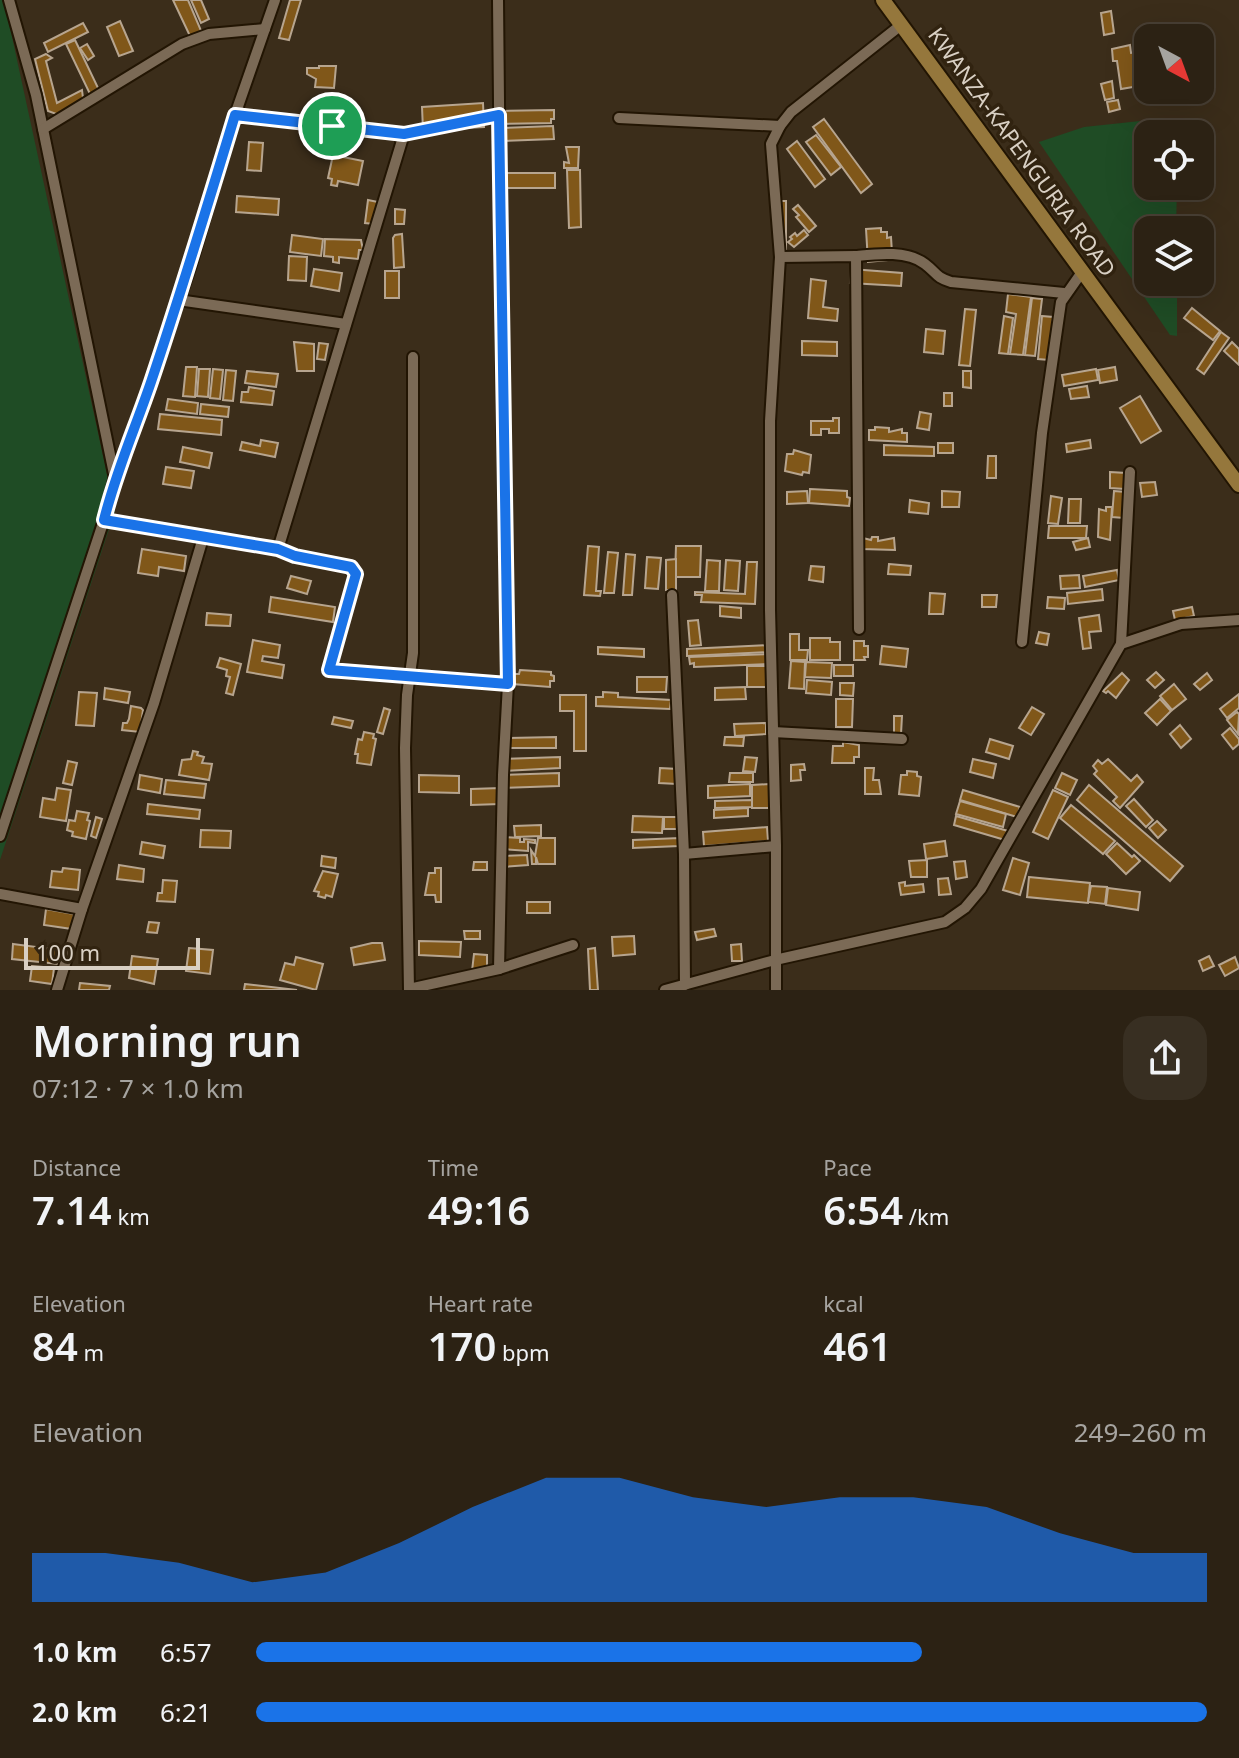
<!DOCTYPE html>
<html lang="en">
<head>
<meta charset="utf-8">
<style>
	body { margin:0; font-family:"Noto Sans",sans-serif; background:#382f22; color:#f1f3f6; height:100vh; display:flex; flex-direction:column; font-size:30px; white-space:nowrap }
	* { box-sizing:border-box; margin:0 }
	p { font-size:26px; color:#a6a4a0 }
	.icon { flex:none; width:44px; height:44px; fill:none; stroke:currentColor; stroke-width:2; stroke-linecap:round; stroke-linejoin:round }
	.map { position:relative; height:990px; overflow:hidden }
	.panel { display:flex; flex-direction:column; background:#2c2214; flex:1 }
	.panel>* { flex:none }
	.needle { width:52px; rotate:139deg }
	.buttons { position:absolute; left:1134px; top:24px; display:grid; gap:16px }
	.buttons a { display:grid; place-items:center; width:80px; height:80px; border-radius:16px; background:#2c2214; box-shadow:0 8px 32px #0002,0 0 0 2px #483f34; font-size:40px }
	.scale { position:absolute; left:24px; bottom:20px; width:176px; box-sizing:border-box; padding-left:8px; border:4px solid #d9d0c4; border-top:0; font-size:22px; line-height:28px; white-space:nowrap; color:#d9d0c4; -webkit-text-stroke:6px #312310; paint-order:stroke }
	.pin { position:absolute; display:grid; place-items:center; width:68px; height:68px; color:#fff; margin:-34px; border:4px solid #fff; border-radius:50%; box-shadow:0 2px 8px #0007 }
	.round { display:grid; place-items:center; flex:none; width:84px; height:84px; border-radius:24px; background:#382f22 }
	.summary { display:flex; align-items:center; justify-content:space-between; height:136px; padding:0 32px }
	h1 { font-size:44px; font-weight:600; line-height:60px }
	.stats { display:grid; grid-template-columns:repeat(3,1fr); gap:12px; height:136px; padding:8px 32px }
	.stats div { display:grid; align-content:center }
	.stats b { font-size:40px; font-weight:600 }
	.stats small { font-size:22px; font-weight:400 }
	.stats p { font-size:22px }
	.chart { height:224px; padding:16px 32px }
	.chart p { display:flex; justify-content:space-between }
	.chart svg { width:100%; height:144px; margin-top:8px; fill:#1a73e8; opacity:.7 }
	ul { padding:0 32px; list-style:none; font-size:26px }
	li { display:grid; grid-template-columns:128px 96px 1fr; align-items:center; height:60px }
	li i { height:20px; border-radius:10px; background:#1a73e8 }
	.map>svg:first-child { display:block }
</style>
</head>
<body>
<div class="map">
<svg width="1239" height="990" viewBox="0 0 1239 990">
	<rect width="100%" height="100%" fill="#3b2d1a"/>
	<g fill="#1f4c25">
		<path d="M0 0H4L115 511 0 860Z"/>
		<path d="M1159 119 1165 134H1148V186H1177L1176 230H1148V282H1177V336L1170 335 1039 142 1084 127Z"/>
	</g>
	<g fill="#805719" stroke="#b7a58f" stroke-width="2">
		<path d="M173 0H188L202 33 190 36Z"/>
		<path d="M191 0H201L209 19 201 23Z"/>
		<path d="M290 0H301L289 40 279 38Z"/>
		<path d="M1111 11 1114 33 1104 35 1101 13Z"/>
		<path d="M120 21 133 51 119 56 107 27Z"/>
		<path d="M83 23 88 32 48 52 44 43Z"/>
		<path d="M75 40 99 90 90 94 66 44Z"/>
		<path d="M87 44 94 56 88 60 80 48Z"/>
		<path d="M1130 45 1131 53 1140 52 1142 65 1136 66 1139 86 1121 89 1117 61H1113L1112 49Z"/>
		<path d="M46 54 52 58 46 61 57 103 82 90 83 98 59 115 48 111 35 59Z"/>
		<path d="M319 66H336L334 88 315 87 316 79 307 74V68H319Z"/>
		<path d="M1112 81 1114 98 1105 100 1101 84Z"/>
		<path d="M1118 100 1120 109 1109 112 1107 102Z"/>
		<path d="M483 103 484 127 423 130 422 107Z"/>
		<path d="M554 110V119H551V123L501 124 500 111Z"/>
		<path d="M824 119 872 184 861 193 813 127Z"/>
		<path d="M553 126 554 139 501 141V128Z"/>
		<path d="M816 135 841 167 831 175 806 142Z"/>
		<path d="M797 141 825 179 815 187 787 149Z"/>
		<path d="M249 142 263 143 261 171 247 170Z"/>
		<path d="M566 147H579L578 168H564V162L569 163Z"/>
		<path d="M333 155 363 161 358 185 338 181 337 186 331 185 332 179 328 178Z"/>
		<path d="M567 170H580L581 227 569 228Z"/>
		<rect x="502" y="173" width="53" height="15"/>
		<path d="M237 196 279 199 278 215 236 212Z"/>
		<path d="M368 200 378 202 374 224 365 223Z"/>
		<path d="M776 201H786V252H777Z"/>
		<path d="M798 205 816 226 809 232 796 217 799 215 793 209Z"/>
		<path d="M395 209 405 210 404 224H395Z"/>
		<path d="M881 228V232H887V238L891 237 892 253H886L887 260 868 262 866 229Z"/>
		<path d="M804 230 808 235 794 247 788 242 792 239 790 237 795 233 797 236Z"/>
		<path d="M402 234 404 267 394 268 393 238 395 235Z"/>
		<path d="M292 235 323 239 321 256 290 252Z"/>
		<path d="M325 239 361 240 363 250H359L358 259 339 257V263L333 262V257L324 256Z"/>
		<path d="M289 256 307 257 306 281 288 280Z"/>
		<path d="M314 269 342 273 339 291 311 286Z"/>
		<path d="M851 269 902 273 901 286 850 283Z"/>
		<rect x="385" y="271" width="14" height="27"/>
		<path d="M811 279 826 281 823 307 838 309 837 321 808 318Z"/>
		<path d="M1008 294 1031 297 1023 355 1010 354 1016 314 1006 312Z"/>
		<path d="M1032 298 1042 299 1035 356 1025 355Z"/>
		<path d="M1192 308 1220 331 1213 340 1184 318Z"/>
		<path d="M965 309 976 310 970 366 959 365Z"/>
		<path d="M1004 316 1013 318 1008 354 999 353Z"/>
		<path d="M1042 316 1053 317 1049 360 1038 359Z"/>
		<path d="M926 329 945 331 943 354 924 352Z"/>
		<path d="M1221 332 1229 338 1204 374 1197 369Z"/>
		<path d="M802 341 837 342V356L802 355Z"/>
		<path d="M294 342 314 344V371H297Z"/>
		<path d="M1232 342 1239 349V365L1224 351Z"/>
		<path d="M319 343 328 344 325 360 317 359Z"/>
		<path d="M186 367H197L195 397 183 396Z"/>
		<path d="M1115 367 1117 380 1100 383 1098 370Z"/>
		<path d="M199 369H210L208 397 197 396Z"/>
		<path d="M213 369 223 370 220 399 210 398Z"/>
		<path d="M1096 369 1098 380 1064 386 1062 375Z"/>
		<path d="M226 370 236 371 233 401 223 400Z"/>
		<path d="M247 371 278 374 276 387 245 383Z"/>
		<path d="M963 371H971V388L963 387Z"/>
		<path d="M1087 386 1089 397 1071 399 1069 389Z"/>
		<path d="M249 387 274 391 272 405 241 402 242 392H248Z"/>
		<rect x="944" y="393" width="8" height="13"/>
		<path d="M1140 396 1161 431 1141 443 1120 408Z"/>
		<path d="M168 399 198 403 197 414 166 410Z"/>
		<path d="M201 404 229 407 228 417 200 414Z"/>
		<path d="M920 412 931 414 929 430 917 428Z"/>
		<path d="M160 414 222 420 221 435 158 429Z"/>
		<path d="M833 418H839V433H829V429H821V435H811V421H833Z"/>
		<path d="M875 427 889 428V432L902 429V433H907V442L869 440V430H875Z"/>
		<path d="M261 440 278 443 275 457 240 450 242 442 260 446Z"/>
		<path d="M1090 440 1091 448 1067 452 1066 444Z"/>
		<rect x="938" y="443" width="15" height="10"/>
		<path d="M884 445 934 447V456L884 455Z"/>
		<path d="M183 447 212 453 209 468 180 462Z"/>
		<path d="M794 450 811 455 809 473 803 472 802 475 785 471 787 454H793Z"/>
		<path d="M988 456H996V478H987Z"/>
		<path d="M166 467 194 471 191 488 163 484Z"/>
		<path d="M1110 472 1126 473 1125 489 1110 488Z"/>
		<path d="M1155 482 1157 495 1142 497 1140 483Z"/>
		<path d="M810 489 847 491V497L850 498 849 506 809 503Z"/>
		<path d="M807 491 808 503 787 504V492Z"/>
		<path d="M942 491 960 492 959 507H942Z"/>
		<path d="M1114 491 1126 492 1124 518 1112 517Z"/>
		<path d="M1051 496 1062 498 1058 524 1048 523Z"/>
		<path d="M1069 499H1081L1080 523H1068Z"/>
		<path d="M910 500 929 503 928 514 909 512Z"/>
		<path d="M1106 507H1112L1110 540 1098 537 1099 509 1106 511Z"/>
		<path d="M1049 526H1087L1086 538H1048Z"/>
		<path d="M872 537H878V541L894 538 895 550 862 549 863 538 871 540Z"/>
		<path d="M1088 538 1090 547 1076 550 1073 542Z"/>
		<path d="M588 546 599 547 596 591H601L600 596 584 595Z"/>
		<path d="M676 546H701L700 577H675Z"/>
		<path d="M142 549 186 556 184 571 159 567 158 576 138 573Z"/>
		<path d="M608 552 618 553 614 593H604Z"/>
		<path d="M626 554 635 555 632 595H623Z"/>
		<path d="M647 557 661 558 658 589 645 588Z"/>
		<path d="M676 559V590H666V560Z"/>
		<path d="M707 560 720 561 719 591H705Z"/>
		<path d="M726 560 740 561 738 591 724 590Z"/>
		<path d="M747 562H757L755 604 701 602 702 595H695V592L745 594Z"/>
		<path d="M889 564 911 566 910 575 888 574Z"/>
		<path d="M811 566 824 567 823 582 809 580Z"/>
		<path d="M1117 570 1119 580 1085 587 1083 576Z"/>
		<path d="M1079 575 1080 588 1061 589 1060 576Z"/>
		<path d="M291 576 311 581 307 594 287 588Z"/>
		<path d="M1102 589 1103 600 1068 604 1067 593Z"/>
		<path d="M930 593 945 594 943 614H929Z"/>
		<path d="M982 595H997L996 607H982Z"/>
		<path d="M271 597 335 607 333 622 269 612Z"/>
		<path d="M1048 597 1065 598 1064 609 1047 608Z"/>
		<path d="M720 606 741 608V618L720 616Z"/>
		<path d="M1192 607 1194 616 1175 620 1173 611Z"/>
		<path d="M207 613 231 615 230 626 206 625Z"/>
		<path d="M1099 615 1101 631 1089 632 1091 648 1083 649 1079 618Z"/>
		<path d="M698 620 701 645 690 646 688 621Z"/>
		<path d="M1039 632 1049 634 1047 645 1036 643Z"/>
		<path d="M790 634H799V650H808L807 660H790Z"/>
		<path d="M810 638H830V642H840V660H810Z"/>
		<path d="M253 640 280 645 278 658 263 656 262 661 284 665 282 678 247 672Z"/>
		<path d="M854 641H864V646H868V657H864L865 660H854Z"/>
		<path d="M770 645V652L687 656V649Z"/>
		<path d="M882 646 908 649 906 667 880 664Z"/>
		<path d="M598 647 644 649V657L598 654Z"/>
		<path d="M769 654 770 664 694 667V663L690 664 689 657Z"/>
		<path d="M220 658 241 664 233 695 226 693 230 677 226 676 227 670 217 667Z"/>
		<path d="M791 661 805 662 804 689 789 688Z"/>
		<path d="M806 662 832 663 831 678 805 677Z"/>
		<rect x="834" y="665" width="19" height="11"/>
		<rect x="747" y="666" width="23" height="21"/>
		<path d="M520 670 551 672V675L554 676V681H550V687L512 684 513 674H519Z"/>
		<path d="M1156 672 1164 680 1155 688 1147 680Z"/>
		<path d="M1122 673 1129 680 1116 698 1108 691 1106 693 1103 691Z"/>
		<path d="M1207 673 1212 680 1200 690 1194 684Z"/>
		<path d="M637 677H667L666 692H637Z"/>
		<path d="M807 680 832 682 831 695 806 693Z"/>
		<path d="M840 683H854L853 696 840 695Z"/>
		<path d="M1174 684 1186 699 1172 710 1160 696Z"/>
		<path d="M745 687 746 699 715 700V688Z"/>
		<path d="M105 688 130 692 128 703 104 699Z"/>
		<path d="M79 692 97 693 94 726 76 725Z"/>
		<path d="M603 692 618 693V697L671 700 670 709 596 706V697H603Z"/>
		<path d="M1239 694V708L1227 718 1220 709Z"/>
		<path d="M560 695H586V751H574V711H560Z"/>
		<path d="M836 699H853L852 727H836Z"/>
		<path d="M1160 699 1171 711 1157 725 1145 713Z"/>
		<path d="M131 706 141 708 143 710 140 732 122 730 123 723H127L129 719Z"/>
		<path d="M1032 707 1044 714 1031 735 1019 728Z"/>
		<path d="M384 708 390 710 383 734 377 732Z"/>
		<path d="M1237 712 1239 714 1238 734 1227 720Z"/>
		<path d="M894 716H902L901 734H894Z"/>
		<path d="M334 717 353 721 351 728 332 724Z"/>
		<path d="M766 723V734L735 736 734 724Z"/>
		<path d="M1180 725 1191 739 1181 748 1170 734Z"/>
		<path d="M1230 728 1239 739V744L1233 749 1222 735Z"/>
		<path d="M364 732 374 734 373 738 376 739 371 765 357 763 358 754H355L358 739 362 740Z"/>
		<path d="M556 737V748H505L504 738Z"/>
		<path d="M725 737H744L743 746 724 745Z"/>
		<path d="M990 739 1013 746 1009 759 986 752Z"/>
		<path d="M843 742 859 745V757H854V763H832L833 746H843Z"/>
		<path d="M193 751 198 752 197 755 204 757 202 763 212 764 209 780 179 775 182 760 191 759Z"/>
		<path d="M560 757V768L504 771V759Z"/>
		<path d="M745 757 757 758 755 772 743 771Z"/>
		<path d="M973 759 996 764 993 778 970 772Z"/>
		<path d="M1108 759 1131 781 1137 775 1143 782 1120 808 1113 801 1117 797 1094 774 1097 771 1093 766 1098 760 1102 764Z"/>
		<path d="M68 761 77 763 72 785 63 783Z"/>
		<path d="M804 764 805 770H800L801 780 791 781V765Z"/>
		<path d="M660 768 678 769 677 784 659 783Z"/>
		<path d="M865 768H874L873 780H879L881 794H865Z"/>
		<path d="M907 771 917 772V776L921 777 919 796 899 794 901 775H907Z"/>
		<path d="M559 773V786L503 788V775Z"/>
		<path d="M730 773H753V782H729Z"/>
		<path d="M1062 773 1077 780 1070 795 1055 788Z"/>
		<path d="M140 775 162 779 160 793 138 789Z"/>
		<path d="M419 775 459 776V793L419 792Z"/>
		<path d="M166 780 206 784 204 798 164 794Z"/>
		<path d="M750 784V796L708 798V786Z"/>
		<path d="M769 784 770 808H752V785Z"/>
		<path d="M1089 785 1183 866 1170 881 1077 800Z"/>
		<path d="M57 788 71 790 66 821 40 817 43 798 55 800Z"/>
		<path d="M500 788V804L471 805V789Z"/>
		<path d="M963 790 1020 807 1017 817 960 800Z"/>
		<path d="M1053 790 1068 797 1048 839 1033 832Z"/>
		<path d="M1134 799 1153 820 1146 827 1126 806Z"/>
		<path d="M752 800V807L715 808V801Z"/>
		<path d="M960 801 1006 814 1003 827 956 814Z"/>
		<path d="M148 804 200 810 199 819 147 814Z"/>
		<path d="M1071 805 1115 841 1103 854 1060 818Z"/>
		<path d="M748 808V816L714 818V810Z"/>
		<path d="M77 811 89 813 87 820 90 821 86 839 72 836 73 832 67 830 69 820 75 821Z"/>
		<path d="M633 816 663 817 662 833 632 832Z"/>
		<path d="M956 816 1008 831 1005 840 954 825Z"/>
		<path d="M96 817 102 819 96 838 91 836Z"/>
		<rect x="664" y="817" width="15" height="12"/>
		<path d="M1157 821 1166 830 1158 838 1149 828Z"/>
		<path d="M541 825V836L515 837 514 826Z"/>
		<path d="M767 827 768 841 704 846 703 832Z"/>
		<path d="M201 830 231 831 230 848 200 847Z"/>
		<path d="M503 837 520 838V842H524V839L535 840V843L528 842V851L502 849Z"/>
		<path d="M538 838H555V864H538L536 857V864H532L531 850 535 856Z"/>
		<path d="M679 838V846L633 848V840Z"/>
		<path d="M945 841 947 856 926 859 924 844Z"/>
		<path d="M142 842 165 846 163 858 140 854Z"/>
		<path d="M1117 843 1132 857 1134 855 1140 861 1126 874 1106 854Z"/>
		<path d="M527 855 528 865 503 867V856Z"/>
		<path d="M322 856 336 858 335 868 321 866Z"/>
		<path d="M1013 858 1029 863 1020 895 1003 890Z"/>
		<path d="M927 860V877H911L909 861Z"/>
		<path d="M965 861 967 877 956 879 954 862Z"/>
		<path d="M474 862H487V870H473Z"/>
		<path d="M119 865 144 869 143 882 117 879Z"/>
		<path d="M63 868 80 870 78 890 50 887 52 871 62 872Z"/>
		<path d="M435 868H441V902H436L435 895H425L429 873H435Z"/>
		<path d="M323 871 338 874 332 897 326 895 325 898 318 896 319 892 314 891Z"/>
		<path d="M1029 877 1090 883 1088 903 1027 897Z"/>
		<path d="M948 878 951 894 939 895 938 879Z"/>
		<path d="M163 880 177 881 175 902 157 901 158 893H162Z"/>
		<path d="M905 882V886L923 884 924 892 901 895 899 883Z"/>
		<path d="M1091 886 1107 887 1105 904 1088 902Z"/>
		<path d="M1108 888 1140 892 1138 910 1106 905Z"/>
		<rect x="527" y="902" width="23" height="11"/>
		<path d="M46 909 74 914 72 929 44 925Z"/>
		<path d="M149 922 159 923 157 933 147 932Z"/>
		<path d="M714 929 716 936 697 940 695 932Z"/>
		<path d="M464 931H480V939H465Z"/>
		<path d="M634 936 635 954 613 956 612 937Z"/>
		<path d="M419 941 461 942 460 957 419 955Z"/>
		<path d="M372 943H382L385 960 354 965 351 948Z"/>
		<path d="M13 944 60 950 58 964 12 959Z"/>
		<path d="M741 944 742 961H732L731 945Z"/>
		<path d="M189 948 213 950 210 974 186 971Z"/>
		<path d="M595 948 598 990H590L588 949Z"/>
		<path d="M474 954 487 955V977H475L472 971Z"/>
		<path d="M132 956 158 959 154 984 129 978Z"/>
		<path d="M1209 956 1214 966 1203 971 1199 961Z"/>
		<path d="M296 957 323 964 316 990 280 980 285 963 294 965Z"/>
		<path d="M1235 957 1239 968 1225 976 1219 965Z"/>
		<path d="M32 966 54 968 52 984 30 981Z"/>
		<path d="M80 983 110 986 109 990H79Z"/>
		<path d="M245 984 297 990H244Z"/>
	</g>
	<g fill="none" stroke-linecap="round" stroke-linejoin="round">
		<g stroke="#221503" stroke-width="14">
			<g id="street">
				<path d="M9 0 36 95 114 474"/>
				<path d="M275 0 235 115 191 265 150 385 115 476 104 520 278 549 295 556 351 567 356 574 329 670 508 684"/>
				<path d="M235 115 404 134 499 115"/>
				<path d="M619 118 780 126"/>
				<path d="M43 129 182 44 209 34 265 29"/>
				<path d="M856 256C876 254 907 250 925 264 937 273 935 277 951 282L1064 293"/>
				<path d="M780 257 856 256 859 629"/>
				<path d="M178 300 346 324"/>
				<path d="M278 549 404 134"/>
				<path d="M672 595 684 854 685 985"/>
				<path d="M1022 642 1042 433 1061 302 1082 272"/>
				<path d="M1121 644 1130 472"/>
				<path d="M773 732 902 739"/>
				<path d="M0 836 104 520"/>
				<path d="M684 854 776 846"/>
				<path d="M0 894 82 909"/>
				<path d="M499 969 573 945"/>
				<path d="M409 989 499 969 503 775 508 684 502 408 498 0"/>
				<path d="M57 990 82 909 154 703 203 538"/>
				<path d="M409 990 405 748 407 695 413 653V357"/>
				<path d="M665 990 775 960 945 922 965 908 981 889 1121 644 1181 624 1239 620"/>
				<path d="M776 990V846L770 610V421L780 257 771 144 780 126 791 112 901 25"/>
			</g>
		</g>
		<g stroke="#221503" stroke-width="18">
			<path id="secondary" d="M883 0 1239 485"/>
		</g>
		<use href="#street" stroke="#7b6a56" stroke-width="10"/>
		<use href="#secondary" stroke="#95773c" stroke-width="14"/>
	</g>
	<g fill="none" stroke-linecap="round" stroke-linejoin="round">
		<g stroke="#fff" stroke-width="16">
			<path id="route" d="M235 115 404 134 499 115 508 684 329 670 356 574 351 567 295 556 278 549 104 520C116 471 135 429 151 382 181 293 208 204 235 115Z"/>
		</g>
		<use href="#route" stroke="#1a73e8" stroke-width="10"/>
	</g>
	<g text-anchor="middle" stroke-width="7" stroke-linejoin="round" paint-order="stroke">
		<g font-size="22" fill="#d9d0c4" stroke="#312310">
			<text transform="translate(1022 152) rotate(54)" y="8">KWANZA-KAPENGURIA ROAD</text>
		</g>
	</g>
</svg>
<div class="buttons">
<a><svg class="needle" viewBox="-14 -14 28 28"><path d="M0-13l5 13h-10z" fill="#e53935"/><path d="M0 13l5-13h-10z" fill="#a6a4a0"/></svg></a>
<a><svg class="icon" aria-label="locate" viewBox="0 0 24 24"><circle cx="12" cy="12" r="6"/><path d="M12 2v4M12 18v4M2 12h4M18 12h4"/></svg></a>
<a><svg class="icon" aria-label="layers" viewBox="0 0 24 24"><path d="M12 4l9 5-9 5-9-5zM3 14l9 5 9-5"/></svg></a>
</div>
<div class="scale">100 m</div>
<div class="pin" style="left:332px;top:126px;background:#1e9e55"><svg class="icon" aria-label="arrive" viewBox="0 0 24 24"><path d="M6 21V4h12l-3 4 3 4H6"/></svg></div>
</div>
<section class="panel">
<div class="summary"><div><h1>Morning run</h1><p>07:12 · 7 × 1.0 km</p></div><a class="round"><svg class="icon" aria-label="share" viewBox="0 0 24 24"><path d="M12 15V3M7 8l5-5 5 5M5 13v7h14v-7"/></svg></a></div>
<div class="stats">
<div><p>Distance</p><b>7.14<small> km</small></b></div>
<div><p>Time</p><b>49:16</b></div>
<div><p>Pace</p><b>6:54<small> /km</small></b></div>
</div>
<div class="stats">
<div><p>Elevation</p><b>84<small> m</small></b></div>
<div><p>Heart rate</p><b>170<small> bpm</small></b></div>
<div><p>kcal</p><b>461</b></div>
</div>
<div class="chart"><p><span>Elevation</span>249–260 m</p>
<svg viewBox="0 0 160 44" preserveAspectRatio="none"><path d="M0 44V29L10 29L20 32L30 38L40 35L50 26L60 15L70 6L80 6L90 12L100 15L110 12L120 12L130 15L140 23L150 29L160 29V44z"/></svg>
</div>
<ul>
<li><b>1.0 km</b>6:57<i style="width:70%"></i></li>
<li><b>2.0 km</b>6:21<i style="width:100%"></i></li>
</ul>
</section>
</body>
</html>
